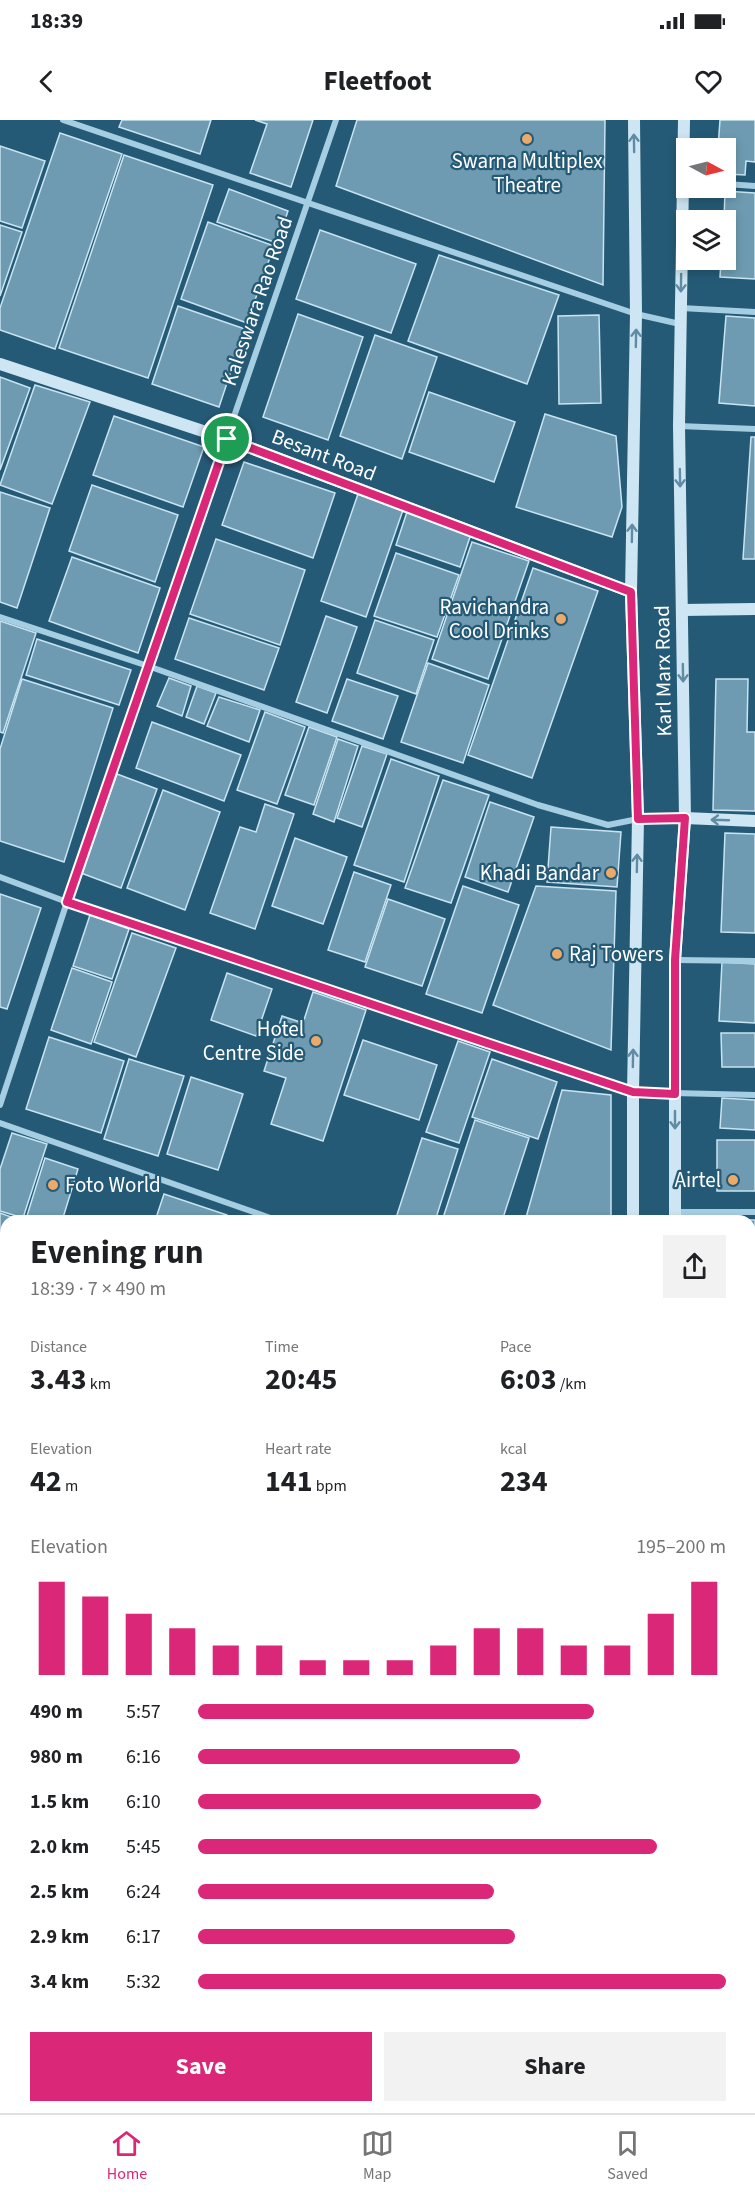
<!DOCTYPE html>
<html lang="en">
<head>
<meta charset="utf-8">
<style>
	body { margin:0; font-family:"Source Sans 3",sans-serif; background:#f2f2f2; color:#202124; height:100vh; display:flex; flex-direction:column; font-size:22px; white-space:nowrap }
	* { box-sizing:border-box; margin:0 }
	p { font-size:20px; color:#757577 }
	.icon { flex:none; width:33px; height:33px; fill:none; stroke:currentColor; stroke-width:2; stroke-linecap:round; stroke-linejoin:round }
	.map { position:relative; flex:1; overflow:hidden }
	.sheet { position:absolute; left:0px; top:1095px; width:756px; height:898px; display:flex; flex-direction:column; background:#fff; border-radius:18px 18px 0 0; box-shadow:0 3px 9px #0003 }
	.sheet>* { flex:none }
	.needle { width:39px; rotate:97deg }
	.buttons { position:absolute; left:676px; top:18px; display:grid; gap:12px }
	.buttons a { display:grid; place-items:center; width:60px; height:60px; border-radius:0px; background:#fff; box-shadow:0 3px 9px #0003; font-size:30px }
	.pin { position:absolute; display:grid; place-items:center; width:51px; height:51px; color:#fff; margin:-26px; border:3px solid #fff; border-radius:50%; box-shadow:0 2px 6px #0007 }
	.round { display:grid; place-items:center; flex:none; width:63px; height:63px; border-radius:0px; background:#f2f2f2 }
	.headline { display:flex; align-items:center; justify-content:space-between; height:102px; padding:0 30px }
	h1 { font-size:33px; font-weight:700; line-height:45px }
	.figures { display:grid; grid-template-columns:repeat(3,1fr); gap:9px; height:102px; padding:6px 30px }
	.figures div { display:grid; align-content:center }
	.figures b { font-size:30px; font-weight:700 }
	.figures small { font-size:16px; font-weight:400 }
	.figures p { font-size:16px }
	.chart { height:168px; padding:12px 30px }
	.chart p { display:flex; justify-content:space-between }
	.chart svg { width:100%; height:108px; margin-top:6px; stroke:#db2777; stroke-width:6 }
	.primary-button { display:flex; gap:12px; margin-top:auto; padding:12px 30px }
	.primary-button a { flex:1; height:69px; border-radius:0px; background:#db2777; color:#fff; font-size:24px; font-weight:700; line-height:69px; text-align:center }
	.primary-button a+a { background:#f2f2f2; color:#202124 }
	ul { padding:0 30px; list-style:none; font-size:20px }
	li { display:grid; grid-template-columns:96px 72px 1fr; align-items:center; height:45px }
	li i { height:15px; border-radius:8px; background:#db2777 }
	.status { display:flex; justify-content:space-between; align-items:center; height:42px; padding:0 30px; background:#fff; direction:ltr }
	.status svg { height:16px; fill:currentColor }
	header { display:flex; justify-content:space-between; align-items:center; height:78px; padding:0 30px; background:#fff; font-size:27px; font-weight:700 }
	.tab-bar { display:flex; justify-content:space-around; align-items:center; height:84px; border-top:2px solid #e0e0e0; background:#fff; font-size:16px; color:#757577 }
	.tab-bar a { display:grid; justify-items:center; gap:3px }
	.tab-bar .current { color:#db2777 }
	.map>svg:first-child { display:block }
</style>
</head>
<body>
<div class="status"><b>18:39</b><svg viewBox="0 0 49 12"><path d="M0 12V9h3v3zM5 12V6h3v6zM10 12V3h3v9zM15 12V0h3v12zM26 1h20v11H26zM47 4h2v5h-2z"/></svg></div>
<header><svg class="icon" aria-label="back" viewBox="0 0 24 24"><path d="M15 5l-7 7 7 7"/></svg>Fleetfoot<svg class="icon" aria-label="heart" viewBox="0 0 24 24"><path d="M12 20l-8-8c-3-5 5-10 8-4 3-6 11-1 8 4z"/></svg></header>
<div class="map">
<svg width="755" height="1993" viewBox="0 0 755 1993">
	<rect width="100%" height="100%" fill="#255a76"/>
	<g fill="#6e9bb1" stroke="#c8e4f2" stroke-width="1.5">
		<path d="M122 0H211L200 34 119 7Z"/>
		<path d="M255 0H313L291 67 250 53 267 4Z"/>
		<path d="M357 0H605L603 165 336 66Z"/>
		<path d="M720 0H755V42L746 41 745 55 726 54V28H718Z"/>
		<path d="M60 13 122 34 55 229 0 210V188Z"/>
		<path d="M0 26 45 41 22 108 0 101Z"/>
		<path d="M124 35 213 65 148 258 59 228Z"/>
		<path d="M229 69 288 91 277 123 217 102Z"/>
		<path d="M725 71 755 73V159L720 157 721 140H726V100H724Z"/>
		<path d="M208 102 274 126 247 203 181 179Z"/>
		<path d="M0 105 22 112 0 176Z"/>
		<path d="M320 110 416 144 391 213 296 179Z"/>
		<path d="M439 135 559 175 527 264 408 221Z"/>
		<path d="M178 186 245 209 219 287 152 264Z"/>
		<path d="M298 194 363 217 328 320 263 297Z"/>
		<path d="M599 195 601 283 559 284 558 196Z"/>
		<path d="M726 196 755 198V286L719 283Z"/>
		<path d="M375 215 437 237 402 339 340 316Z"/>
		<path d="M0 257 30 268 0 350Z"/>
		<path d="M35 265 90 282 52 384 0 365Z"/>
		<path d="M429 272 515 302 494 362 409 332Z"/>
		<path d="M545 294 616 316 622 387 612 417 516 387Z"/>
		<path d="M114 296 204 327 183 387 93 355Z"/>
		<path d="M751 317H755V439H743Z"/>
		<path d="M244 342 335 373 313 438 222 405Z"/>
		<path d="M92 365 178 395 155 462 69 431Z"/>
		<path d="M0 372 50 388 17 488 0 482Z"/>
		<path d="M358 374 403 390 366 497 321 481Z"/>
		<path d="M407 392 471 414 460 447 396 425Z"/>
		<path d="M216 419 305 450 280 525 190 494Z"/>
		<path d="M472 422 529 441 488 559 432 539Z"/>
		<path d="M396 433 459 455 437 517 374 496Z"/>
		<path d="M72 437 160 468 138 533 49 501Z"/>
		<path d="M533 448 598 471 532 658 468 635Z"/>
		<path d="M326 496 357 507 327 593 296 582Z"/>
		<path d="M189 498 279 528 264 570 175 539Z"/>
		<path d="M375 500 434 520 416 574 357 553Z"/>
		<path d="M0 501 36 513 3 613 0 612Z"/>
		<path d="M37 519 131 550 119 585 26 555Z"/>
		<path d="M428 543 489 565 463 643 401 622Z"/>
		<path d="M169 558 191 566 182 596 157 586Z"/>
		<path d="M22 559 113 588 64 742 0 721V629Z"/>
		<path d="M347 559 398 576 383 619 332 601Z"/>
		<path d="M716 559H748L747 612H755V691L713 690Z"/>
		<path d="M197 566 216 573 204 604 186 597Z"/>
		<path d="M219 577 260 590 249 622 207 606Z"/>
		<path d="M265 592 305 607 277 684 237 670Z"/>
		<path d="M152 602 241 635 224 681 136 648Z"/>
		<path d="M309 607 337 617 314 685 285 675Z"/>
		<path d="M338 619 358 626 334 702 313 694Z"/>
		<path d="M362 626 387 634 362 707 337 698Z"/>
		<path d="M391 639 439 656 404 762 354 745Z"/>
		<path d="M117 654 157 669 121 768 81 753Z"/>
		<path d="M443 660 489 675 451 783 405 768Z"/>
		<path d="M163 670 220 692 185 790 127 768Z"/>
		<path d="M490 682 534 697 508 772 465 757Z"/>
		<path d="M265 684 294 694 255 809 210 793 240 707 256 712Z"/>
		<path d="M551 707 621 712 617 767 547 762Z"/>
		<path d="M725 713 755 714V813L721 812Z"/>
		<path d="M295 718 347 737 323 804 272 786Z"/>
		<path d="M354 752 391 765 365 842 328 830Z"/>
		<path d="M463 766 519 785 482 893 426 874Z"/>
		<path d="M536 766 616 771 611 930 493 885Z"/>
		<path d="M0 774 41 788 7 889 0 887Z"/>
		<path d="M388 779 445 799 422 866 365 847Z"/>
		<path d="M90 795 129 809 112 859 73 846Z"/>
		<path d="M132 813 176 828 136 937 94 922Z"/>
		<path d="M722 842 755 844V903L719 901Z"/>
		<path d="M72 848 112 862 91 924 51 910Z"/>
		<path d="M227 853 272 869 256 916 211 900Z"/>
		<path d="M313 872 366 890 323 1021 271 1004 286 958 264 951 282 896 303 903Z"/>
		<path d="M721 913H755V947H722Z"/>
		<path d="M49 917 124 941 101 1013 26 989Z"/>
		<path d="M363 920 437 945 419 1000 344 975Z"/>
		<path d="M458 921 490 932 459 1023 426 1012Z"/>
		<path d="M129 939 184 956 158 1036 104 1019Z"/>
		<path d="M492 939 557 962 538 1019 472 997Z"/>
		<path d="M191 957 243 974 218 1050 167 1034Z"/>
		<path d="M562 970 611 975V1101H525Z"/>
		<path d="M722 978 755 980V1010L720 1008Z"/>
		<path d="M475 1000 529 1018 502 1101H442Z"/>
		<path d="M12 1013 47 1024 23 1098 0 1091V1049Z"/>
		<path d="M422 1018 458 1029 435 1101H395Z"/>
		<rect x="717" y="1020" width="38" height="51"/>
		<path d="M45 1038 78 1049 62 1101H34L26 1099Z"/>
		<path d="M164 1074 227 1095 225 1101H155Z"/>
		<path d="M0 1093 22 1101H6V1139L0 1137Z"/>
		<path d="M716 1099 755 1100V1197H750V1101H716Z"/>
		<path d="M0 1143 6 1145V1207L0 1205Z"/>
		<rect x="750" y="1277" width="5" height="45"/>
		<path d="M0 1284 6 1286V1320L0 1338Z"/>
		<path d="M6 1327V1379L0 1377V1345Z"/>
		<rect x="750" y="1351" width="5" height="90"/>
		<path d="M0 1392 6 1394V1416L0 1433Z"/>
		<rect x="750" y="1483" width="5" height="40"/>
		<path d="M0 1525 6 1527V1541L0 1558Z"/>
		<path d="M755 1536V1577H750V1537Z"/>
		<path d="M6 1557V1635L0 1633V1575Z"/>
		<rect x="750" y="1607" width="5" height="40"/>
		<path d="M6 1653V1731L0 1728V1670Z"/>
		<rect x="750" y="1661" width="5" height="44"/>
		<path d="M750 1743H755V1784L750 1785Z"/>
		<rect x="750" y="1792" width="5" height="43"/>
		<path d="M0 1878 6 1880V1918L0 1935Z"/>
		<rect x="750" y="1908" width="5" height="55"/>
		<path d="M6 1940V1988H45L43 1993H10L0 1990V1957Z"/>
		<path d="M49 1988H138L137 1993H47Z"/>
		<path d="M189 1988H258L256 1993H187Z"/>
		<path d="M272 1988H296L312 1993H270Z"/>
		<path d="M365 1988H454L453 1993H363Z"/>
		<path d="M484 1988H522L520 1993H482Z"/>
		<path d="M525 1988H588L586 1993H523Z"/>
	</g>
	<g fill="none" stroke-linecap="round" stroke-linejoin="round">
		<g stroke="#a6cee3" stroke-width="6">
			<path d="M63 0 636 194 680 204"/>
			<path d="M726 64 755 66"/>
			<path d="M681 188 755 192"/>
			<path d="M679 306 755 309"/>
			<path d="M0 497 148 546 538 685 608 705 638 699 685 698"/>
			<path d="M0 757 67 782 633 972 755 975"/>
			<path d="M676 840 755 841"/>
			<path d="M0 985 67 782 336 0"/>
			<path d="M0 1003 279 1101"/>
			<path d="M675 1092H755"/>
			<path d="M750 1228H755"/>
			<path d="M750 1342H755"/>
			<path d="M750 1469H755"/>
			<path d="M0 1510 6 1512"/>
			<path d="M750 1733H755"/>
			<path d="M0 1768 6 1770"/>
			<path d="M750 1849 755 1850"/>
			<path d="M171 1993 173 1988"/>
		</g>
		<g stroke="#cee6f3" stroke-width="12">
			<path d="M0 244 227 319 631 472"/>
			<path d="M682 490 755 489"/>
			<path d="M685 698 755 701"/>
			<path d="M633 1101V972L638 699 631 472 636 194 634 0"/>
			<path d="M675 1101V840L685 698 679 306 684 0"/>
			<path d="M0 1258 6 1260"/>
			<path d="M637 1988V1993"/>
			<path d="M681 1988V1993"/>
		</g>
	</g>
	<defs><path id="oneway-shaft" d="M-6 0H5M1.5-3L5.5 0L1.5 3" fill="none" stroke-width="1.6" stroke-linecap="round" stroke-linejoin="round" transform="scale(1.5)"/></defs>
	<g stroke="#608ba2">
		<use href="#oneway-shaft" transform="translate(634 23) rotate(-91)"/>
		<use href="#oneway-shaft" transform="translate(681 163) rotate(91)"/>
		<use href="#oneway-shaft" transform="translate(636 218) rotate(-89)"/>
		<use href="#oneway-shaft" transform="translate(680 358) rotate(89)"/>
		<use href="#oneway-shaft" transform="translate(632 413) rotate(-89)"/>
		<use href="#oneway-shaft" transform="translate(683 553) rotate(89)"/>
		<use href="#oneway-shaft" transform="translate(720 700) rotate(-178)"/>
		<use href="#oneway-shaft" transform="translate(637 743) rotate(-89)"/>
		<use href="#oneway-shaft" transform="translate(633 938) rotate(-89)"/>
		<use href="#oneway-shaft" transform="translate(675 1000) rotate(90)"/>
	</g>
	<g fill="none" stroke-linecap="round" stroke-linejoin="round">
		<g stroke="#fff" stroke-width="12">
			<path id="route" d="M227 319 631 472 638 699 685 698 675 840V974L633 972 67 782Z"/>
		</g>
		<use href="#route" stroke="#db2777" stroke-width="8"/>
	</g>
	<g fill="#ecaa6a" stroke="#255a76" stroke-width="2">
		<circle cx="527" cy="19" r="6"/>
		<circle cx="561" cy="499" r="6"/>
		<circle cx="611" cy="753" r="6"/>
		<circle cx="557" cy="834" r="6"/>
		<circle cx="316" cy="921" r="6"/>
		<circle cx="733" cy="1060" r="6"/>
		<circle cx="53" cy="1065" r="6"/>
	</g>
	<g text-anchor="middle" stroke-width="4.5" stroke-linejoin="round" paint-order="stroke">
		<g font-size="21" fill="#fff" stroke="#255a76" text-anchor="end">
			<text x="527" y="48" text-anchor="middle">Swarna Multiplex<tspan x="527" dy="24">Theatre</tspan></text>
			<text x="549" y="494">Ravichandra<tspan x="549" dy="24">Cool Drinks</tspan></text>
			<text x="599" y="760">Khadi Bandar</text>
			<text x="569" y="841" text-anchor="start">Raj Towers</text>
			<text x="304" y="916">Hotel<tspan x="304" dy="24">Centre Side</tspan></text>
			<text x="721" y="1067">Airtel</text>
			<text x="65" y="1072" text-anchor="start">Foto World</text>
		</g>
		<g font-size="21" fill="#fff" stroke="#255a76">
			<text transform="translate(257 181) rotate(-71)" y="7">Kaleswara Rao Road</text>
			<text transform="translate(324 335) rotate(21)" y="7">Besant Road</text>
			<text transform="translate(663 551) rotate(-91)" y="7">Karl Marx Road</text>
		</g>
	</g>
</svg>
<div class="buttons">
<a><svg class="needle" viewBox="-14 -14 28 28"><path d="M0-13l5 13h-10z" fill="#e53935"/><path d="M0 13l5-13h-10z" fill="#757577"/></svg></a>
<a><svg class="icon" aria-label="layers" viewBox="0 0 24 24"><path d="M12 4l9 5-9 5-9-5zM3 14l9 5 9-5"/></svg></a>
</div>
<div class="pin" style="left:227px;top:319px;background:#1e9e55"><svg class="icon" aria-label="arrive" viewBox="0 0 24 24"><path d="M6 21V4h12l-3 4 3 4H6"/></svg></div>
<section class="sheet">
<div class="headline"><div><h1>Evening run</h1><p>18:39 · 7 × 490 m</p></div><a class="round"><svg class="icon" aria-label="share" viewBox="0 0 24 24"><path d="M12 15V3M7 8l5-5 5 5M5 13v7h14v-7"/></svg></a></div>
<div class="figures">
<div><p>Distance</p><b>3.43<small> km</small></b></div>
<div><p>Time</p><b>20:45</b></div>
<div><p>Pace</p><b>6:03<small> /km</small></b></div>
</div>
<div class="figures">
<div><p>Elevation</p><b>42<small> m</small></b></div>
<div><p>Heart rate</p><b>141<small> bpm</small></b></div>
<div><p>kcal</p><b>234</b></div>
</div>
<div class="chart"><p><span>Elevation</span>195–200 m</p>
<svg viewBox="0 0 160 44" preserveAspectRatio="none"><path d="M5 44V6M15 44V12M25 44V19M35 44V25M45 44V32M55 44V32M65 44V38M75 44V38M85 44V38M95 44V32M105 44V25M115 44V25M125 44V32M135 44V32M145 44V19M155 44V6"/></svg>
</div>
<ul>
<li><b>490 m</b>5:57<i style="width:75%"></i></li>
<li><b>980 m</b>6:16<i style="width:61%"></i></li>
<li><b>1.5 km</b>6:10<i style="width:65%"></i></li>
<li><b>2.0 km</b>5:45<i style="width:87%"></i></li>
<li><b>2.5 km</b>6:24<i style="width:56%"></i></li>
<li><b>2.9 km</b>6:17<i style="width:60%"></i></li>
<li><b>3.4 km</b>5:32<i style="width:100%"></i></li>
</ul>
<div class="primary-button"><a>Save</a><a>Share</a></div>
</section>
</div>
<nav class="tab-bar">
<a class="current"><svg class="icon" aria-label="home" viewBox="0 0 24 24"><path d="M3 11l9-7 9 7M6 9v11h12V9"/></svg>Home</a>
<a><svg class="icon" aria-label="map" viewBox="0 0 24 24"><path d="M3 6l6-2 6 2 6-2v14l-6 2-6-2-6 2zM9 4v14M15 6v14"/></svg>Map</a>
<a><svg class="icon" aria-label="saved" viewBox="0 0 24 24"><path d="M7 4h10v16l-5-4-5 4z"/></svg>Saved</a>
</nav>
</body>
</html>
